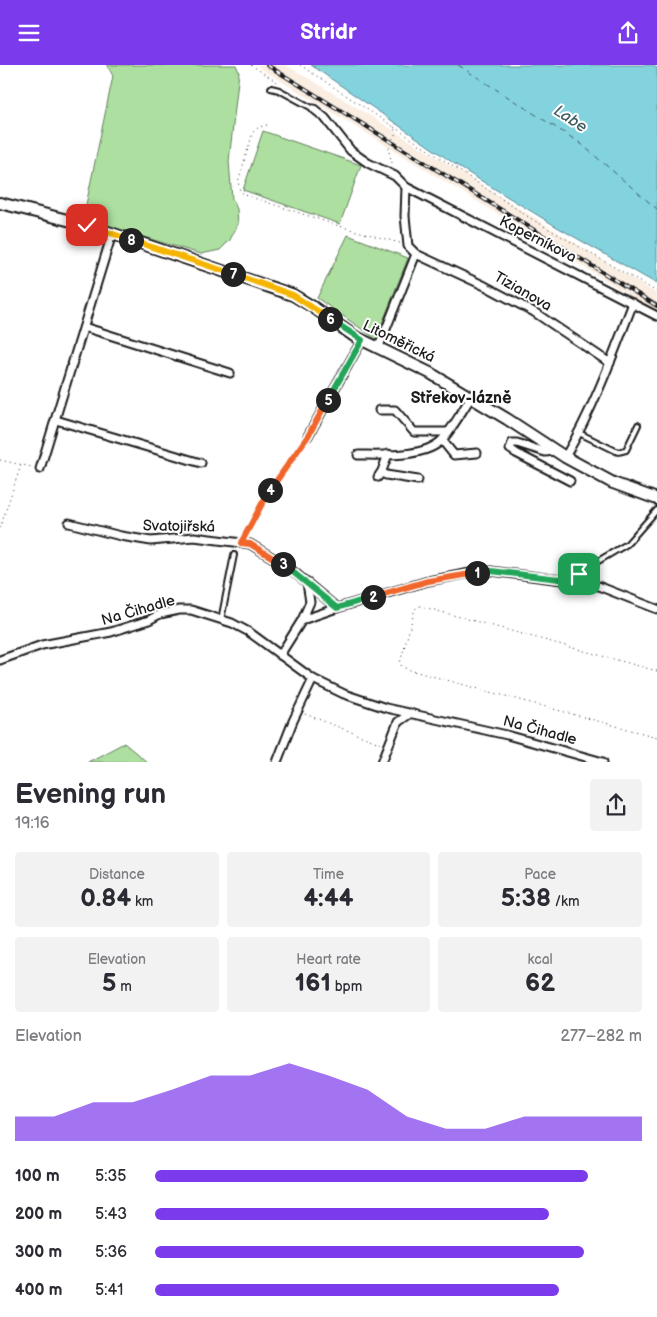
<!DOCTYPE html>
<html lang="en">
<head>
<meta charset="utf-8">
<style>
	body { margin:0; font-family:"Balsamiq Sans",sans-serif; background:#f2f2f3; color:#2b2b33; height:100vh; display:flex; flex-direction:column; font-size:19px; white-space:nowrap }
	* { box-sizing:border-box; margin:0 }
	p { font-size:16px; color:#7c7c81 }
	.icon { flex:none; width:28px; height:28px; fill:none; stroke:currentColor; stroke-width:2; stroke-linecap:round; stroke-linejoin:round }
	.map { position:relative; height:697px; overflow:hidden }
	.details { display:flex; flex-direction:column; background:#fff; flex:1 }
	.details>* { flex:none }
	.pin { position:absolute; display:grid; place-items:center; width:42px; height:42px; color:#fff; margin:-21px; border-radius:10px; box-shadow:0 2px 8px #0006 }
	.km { position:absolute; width:25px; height:25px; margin:-12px; border-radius:50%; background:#222; color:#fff; font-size:14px; line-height:25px; text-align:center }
	.round { display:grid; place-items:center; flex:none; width:52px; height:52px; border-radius:5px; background:#f2f2f3 }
	.head { display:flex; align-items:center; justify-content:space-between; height:85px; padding:0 15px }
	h1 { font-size:28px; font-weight:700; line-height:38px }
	.metrics { display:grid; grid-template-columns:repeat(3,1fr); gap:8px; height:85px; padding:5px 15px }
	.metrics div { display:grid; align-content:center; border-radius:5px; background:#f2f2f3; text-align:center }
	.metrics b { font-size:25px; font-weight:700 }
	.metrics small { font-size:14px; font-weight:400 }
	.metrics p { font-size:14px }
	.chart { height:140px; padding:10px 15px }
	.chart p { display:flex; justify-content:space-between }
	.chart svg { width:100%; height:90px; margin-top:5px; fill:#7c3aed; opacity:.7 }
	ul { padding:0 15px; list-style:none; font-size:16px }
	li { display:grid; grid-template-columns:80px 60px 1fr; align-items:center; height:38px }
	li i { height:12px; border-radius:6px; background:#7c3aed }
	header { display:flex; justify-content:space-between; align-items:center; height:65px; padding:0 15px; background:#7c3aed; color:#fff; font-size:22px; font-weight:700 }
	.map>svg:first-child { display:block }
</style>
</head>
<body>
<header><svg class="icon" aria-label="menu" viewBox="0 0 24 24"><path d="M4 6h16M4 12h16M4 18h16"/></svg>Stridr<svg class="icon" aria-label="share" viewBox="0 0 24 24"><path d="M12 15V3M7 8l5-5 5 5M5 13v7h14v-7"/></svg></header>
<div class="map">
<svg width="657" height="697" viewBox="0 0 657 697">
	<rect width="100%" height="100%" fill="#fff"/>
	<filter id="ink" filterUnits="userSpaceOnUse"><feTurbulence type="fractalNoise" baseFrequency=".02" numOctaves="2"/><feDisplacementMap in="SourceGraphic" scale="10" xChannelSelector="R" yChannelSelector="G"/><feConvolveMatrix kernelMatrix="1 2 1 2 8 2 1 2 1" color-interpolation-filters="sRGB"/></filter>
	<g filter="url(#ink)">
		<path fill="#faeee2" d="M255 0H286L348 37 657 229V247Z"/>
		<g fill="#addfa0" stroke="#647e5e">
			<path d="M107 0H236L239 7 229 96 232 134 237 144 238 159 230 175 220 185 201 189 83 154 113 11Z"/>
			<path d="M263 66 361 100 340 159 243 125Z"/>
			<path d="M348 170 408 193 376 274 317 233Z"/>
			<path d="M124 678 147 697H88Z"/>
		</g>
		<path fill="#83d3df" stroke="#5a8a91" d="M311 0H652L657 3V219L557 162 462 104Z"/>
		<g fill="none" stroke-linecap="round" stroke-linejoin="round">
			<path stroke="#405c60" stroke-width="1" stroke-dasharray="6 5" stroke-linecap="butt" d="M458 0 580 78 657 144"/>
			<g stroke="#1c1c1c" stroke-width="8">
				<g id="lane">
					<path d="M271 23 279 25 314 44"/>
					<path d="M579 368 618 387 626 385 638 360"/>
					<path d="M576 516 579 509 583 505 627 479 657 445"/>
					<path d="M221 555 234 490"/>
				</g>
			</g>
			<g stroke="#1c1c1c" stroke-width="11">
				<g id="street">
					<path d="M314 44 325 53 351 86 368 98 395 111 406 122 657 251"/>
					<path d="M416 189 485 221 534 247 610 298"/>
					<path d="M84 262 230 308"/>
					<path d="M378 284 416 189 408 181 405 151 406 122"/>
					<path d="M379 345H395L414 367H448"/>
					<path d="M56 355 201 398"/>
					<path d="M308 371 362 275"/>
					<path d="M442 375 454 390 477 388"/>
					<path d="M555 386 545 387 517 378H512L510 384 516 388 570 416"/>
					<path d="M358 390C382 390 426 393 443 374 454 361 462 346 471 332"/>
					<path d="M565 392C594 343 613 290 633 238"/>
					<path d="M40 404 112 169"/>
					<path d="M381 408 386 410 418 415"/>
					<path d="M378 412 382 406 388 389"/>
					<path d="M69 458 121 471 151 476 194 472 250 479 288 502 337 543 428 516 470 508 491 506 593 519 657 544"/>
					<path d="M302 555 337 543"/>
					<path d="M280 590 302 555 310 537 307 518"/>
					<path d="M0 595 42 580 111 567 149 555 160 549 179 545H191L232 558 249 567 313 614 344 629 386 643 507 670 603 697"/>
					<path d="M277 697 293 656 313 614"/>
					<path d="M382 697 398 657 411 648"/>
				</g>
			</g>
			<g stroke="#1c1c1c" stroke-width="14">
				<path id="secondary" d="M0 138 87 160 293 230 313 242 354 271 430 308 507 354 565 392 613 418 657 434"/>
			</g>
			<g stroke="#1c1c1c" stroke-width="1" stroke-dasharray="1 4" stroke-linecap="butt">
				<path d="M251 0 280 19"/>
				<path d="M300 0 394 62 396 68C386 84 388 84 393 101"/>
				<path d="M267 60 259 62 253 67 238 117 240 126 245 130 339 161 400 178"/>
				<path d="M394 62 530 153 657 227"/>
				<path d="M0 395 32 402"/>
				<path d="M0 463 21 400"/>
				<path d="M245 471 263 435 304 377"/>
				<path d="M657 606 420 541 415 544 400 598 402 602 413 606 657 672"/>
				<path d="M305 649 382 679"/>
			</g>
			<use href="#lane" stroke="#fff" stroke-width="4"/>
			<use href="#street" stroke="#fff" stroke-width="7"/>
			<use href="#secondary" stroke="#fff" stroke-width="10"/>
			<g stroke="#1c1c1c" stroke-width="4">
				<path id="rail" d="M267 0 657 241"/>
			</g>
			<use href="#rail" stroke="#fff" stroke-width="2" stroke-dasharray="5.5" stroke-linecap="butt"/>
		</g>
	</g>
	<g fill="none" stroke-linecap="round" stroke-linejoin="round" filter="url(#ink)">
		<g stroke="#fff" stroke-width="10">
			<path id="split-1" d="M477 508 491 506 576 516 579 509"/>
		</g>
		<g stroke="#fff" stroke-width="10">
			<path id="split-2" d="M373 532 428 516 477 508"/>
		</g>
		<g stroke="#fff" stroke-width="10">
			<path id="split-3" d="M283 499 337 543 373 532"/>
		</g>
		<g stroke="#fff" stroke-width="10">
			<path id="split-4" d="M270 425 264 435 241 478 250 479 283 499"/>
		</g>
		<g stroke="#fff" stroke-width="10">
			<path id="split-5" d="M270 425 308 371 328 335"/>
		</g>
		<g stroke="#fff" stroke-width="10">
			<path id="split-6" d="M328 335 362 275 330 254"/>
		</g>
		<g stroke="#fff" stroke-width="10">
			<path id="split-7" d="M233 209 293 230 330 254"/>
		</g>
		<g stroke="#fff" stroke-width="10">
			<path id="split-8" d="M131 175 233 209"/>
		</g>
		<g stroke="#fff" stroke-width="10">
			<path id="split-9" d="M87 160 131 175"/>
		</g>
		<use href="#split-1" stroke="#22a559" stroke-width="6"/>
		<use href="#split-2" stroke="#f0652b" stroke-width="6"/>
		<use href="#split-3" stroke="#22a559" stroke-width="6"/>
		<use href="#split-4" stroke="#f0652b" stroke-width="6"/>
		<use href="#split-5" stroke="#f0652b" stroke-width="6"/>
		<use href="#split-6" stroke="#22a559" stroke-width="6"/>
		<use href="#split-7" stroke="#f5b400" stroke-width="6"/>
		<use href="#split-8" stroke="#f5b400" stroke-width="6"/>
		<use href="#split-9" stroke="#f5b400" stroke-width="6"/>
	</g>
	<g text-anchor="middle" stroke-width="4" stroke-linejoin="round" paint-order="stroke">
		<g font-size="15" fill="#1c1c1c" stroke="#fff">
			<text transform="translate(538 174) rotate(27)" y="5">Koperníkova</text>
			<text transform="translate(523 226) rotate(30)" y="5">Tizianova</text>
			<text transform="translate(399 276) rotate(26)" y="5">Litoměřická</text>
			<text transform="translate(179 461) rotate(1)" y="5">Svatojiřská</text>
			<text transform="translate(138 545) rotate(-16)" y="5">Na Čihadle</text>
			<text transform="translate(540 665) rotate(15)" y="5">Na Čihadle</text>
		</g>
		<g font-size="16" font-style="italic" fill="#405c60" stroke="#fff">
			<text transform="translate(571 53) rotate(33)" y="6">Labe</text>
		</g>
		<g font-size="16" font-weight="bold" fill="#1c1c1c" stroke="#fff">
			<text x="461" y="338">Střekov-lázně</text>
		</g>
	</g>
</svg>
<div class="pin" style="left:579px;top:509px;background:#1e9e55"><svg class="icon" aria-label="arrive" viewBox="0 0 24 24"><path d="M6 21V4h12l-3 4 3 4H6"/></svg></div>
<div class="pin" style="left:87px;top:160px;background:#d93025"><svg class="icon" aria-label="check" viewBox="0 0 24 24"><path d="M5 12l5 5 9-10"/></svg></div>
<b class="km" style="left:477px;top:508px">1</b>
<b class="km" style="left:373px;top:532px">2</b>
<b class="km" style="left:283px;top:499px">3</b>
<b class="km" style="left:270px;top:425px">4</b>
<b class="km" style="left:328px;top:335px">5</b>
<b class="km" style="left:330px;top:254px">6</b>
<b class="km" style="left:233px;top:209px">7</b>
<b class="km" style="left:131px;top:175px">8</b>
</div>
<section class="details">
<div class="head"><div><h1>Evening run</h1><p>19:16</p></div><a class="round"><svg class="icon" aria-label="share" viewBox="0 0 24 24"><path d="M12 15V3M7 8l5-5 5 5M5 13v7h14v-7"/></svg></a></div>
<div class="metrics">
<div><p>Distance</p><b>0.84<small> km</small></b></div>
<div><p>Time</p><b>4:44</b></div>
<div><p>Pace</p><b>5:38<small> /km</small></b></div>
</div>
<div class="metrics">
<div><p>Elevation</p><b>5<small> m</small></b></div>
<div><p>Heart rate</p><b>161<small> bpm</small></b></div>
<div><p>kcal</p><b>62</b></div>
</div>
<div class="chart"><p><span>Elevation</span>277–282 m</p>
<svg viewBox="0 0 160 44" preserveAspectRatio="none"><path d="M0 44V32L10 32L20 25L30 25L40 19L50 12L60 12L70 6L80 12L90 19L100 32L110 38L120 38L130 32L140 32L150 32L160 32V44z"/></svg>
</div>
<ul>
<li><b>100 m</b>5:35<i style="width:89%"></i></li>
<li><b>200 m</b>5:43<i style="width:81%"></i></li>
<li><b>300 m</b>5:36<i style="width:88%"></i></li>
<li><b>400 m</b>5:41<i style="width:83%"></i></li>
</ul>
</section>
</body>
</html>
